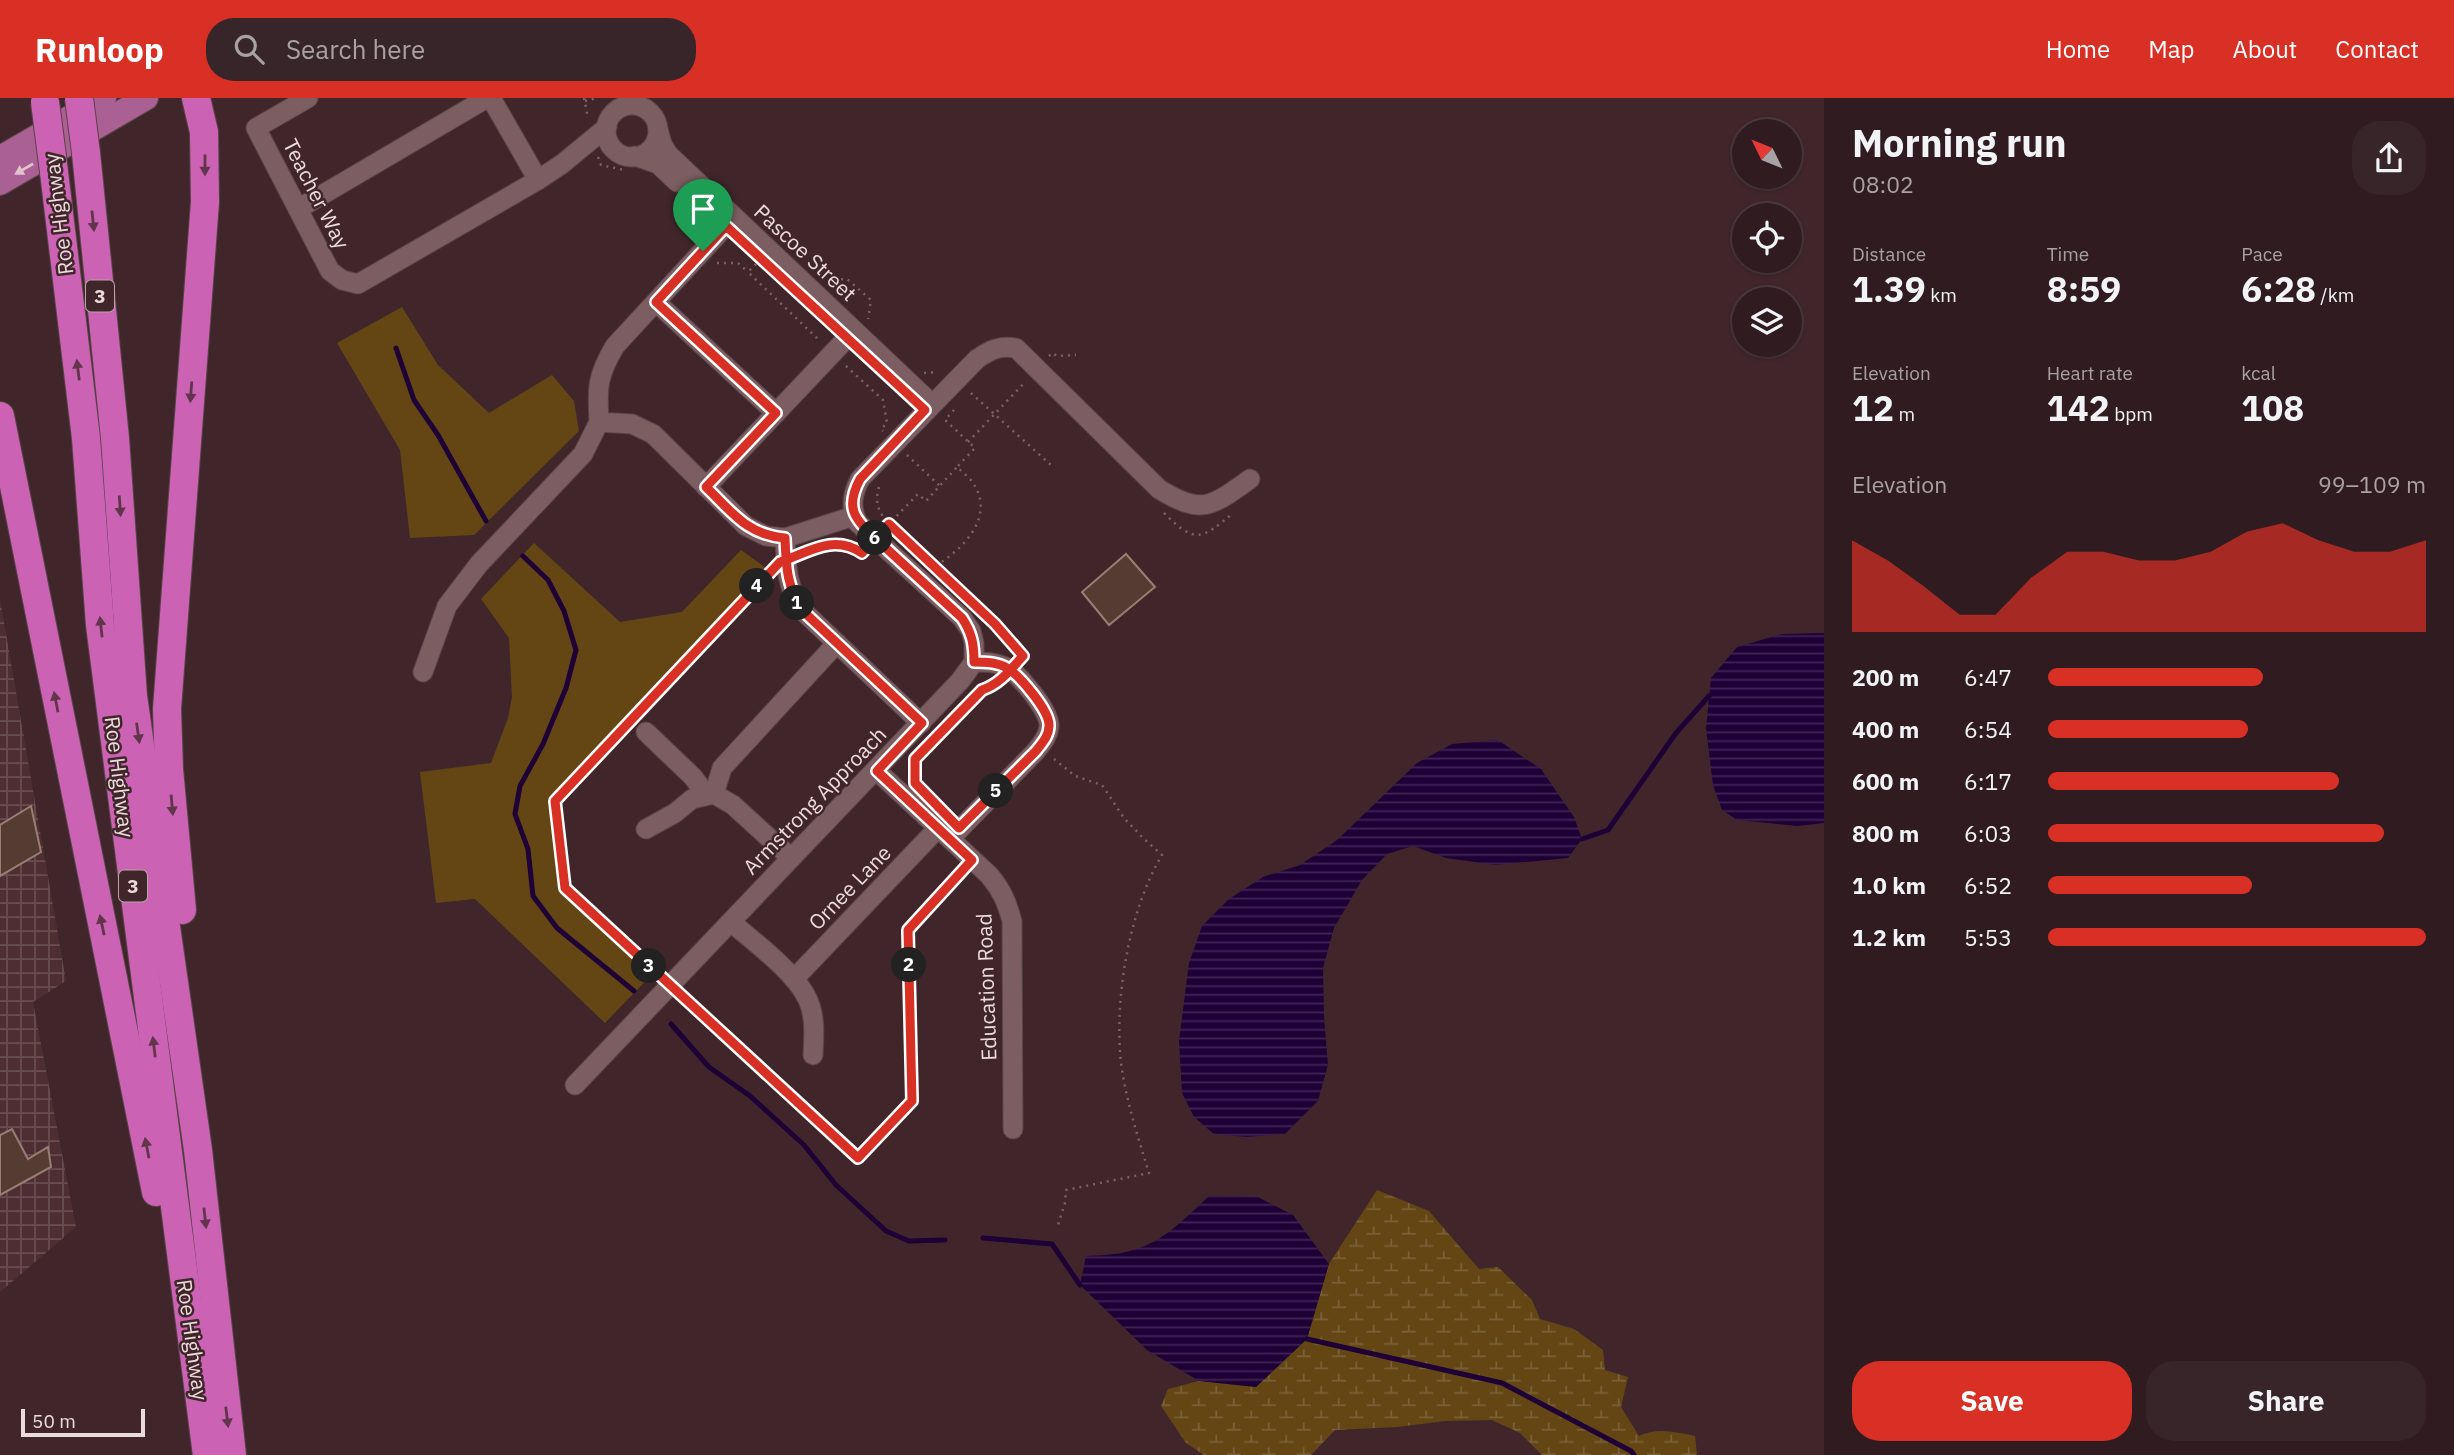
<!DOCTYPE html>
<html lang="en">
<head>
<meta charset="utf-8">
<style>
	body { margin:0; font-family:"IBM Plex Sans",sans-serif; background:#382529; color:#f1f3f6; height:100vh; display:flex; flex-direction:column; font-size:26px; white-space:nowrap }
	* { box-sizing:border-box; margin:0 }
	p { font-size:23px; color:#a8a1a5 }
	.icon { flex:none; width:38px; height:38px; fill:none; stroke:currentColor; stroke-width:2; stroke-linecap:round; stroke-linejoin:round }
	.map { position:relative; flex:1; overflow:hidden }
	.details { display:flex; flex-direction:column; background:#301c20; width:630px }
	.details>* { flex:none }
	.needle { width:46px; rotate:313deg }
	.buttons { position:absolute; left:1732px; top:21px; display:grid; gap:14px }
	.buttons a { display:grid; place-items:center; width:70px; height:70px; border-radius:50%; background:#301c20; box-shadow:0 2px 5px #0004,0 0 0 2px #4b3a3e; font-size:35px }
	.scale { position:absolute; left:21px; bottom:18px; width:124px; box-sizing:border-box; padding-left:7px; border:4px solid #ecdbdd; border-top:0; font-size:19px; line-height:24px; white-space:nowrap; color:#ecdbdd; -webkit-text-stroke:5px #40262a; paint-order:stroke }
	.pin { position:absolute; display:grid; place-items:center; width:60px; height:60px; color:#fff; margin:-72px -30px; border-radius:50% 50% 50% 0; rotate:-45deg; box-shadow:0 0 7px #0007 }
	.pin .icon { rotate:45deg }
	.km { position:absolute; width:35px; height:35px; margin:-18px; border-radius:50%; background:#222; color:#fff; font-size:19px; line-height:35px; text-align:center }
	.round { display:grid; place-items:center; flex:none; width:74px; height:74px; border-radius:28px; background:#382529 }
	.headline { display:flex; align-items:center; justify-content:space-between; height:119px; padding:0 28px }
	h1 { font-size:38px; font-weight:800; line-height:52px }
	.figures { display:grid; grid-template-columns:repeat(3,1fr); gap:10px; height:119px; padding:7px 28px }
	.figures div { display:grid; align-content:center }
	.figures b { font-size:35px; font-weight:800 }
	.figures small { font-size:19px; font-weight:400 }
	.figures p { font-size:19px }
	.chart { height:196px; padding:14px 28px }
	.chart p { display:flex; justify-content:space-between }
	.chart svg { width:100%; height:126px; margin-top:7px; fill:#d93025; opacity:.7 }
	.button { display:flex; gap:14px; margin-top:auto; padding:14px 28px }
	.button a { flex:1; height:80px; border-radius:28px; background:#d93025; color:#fff; font-size:28px; font-weight:800; line-height:80px; text-align:center }
	.button a+a { background:#382529; color:#f1f3f6 }
	ul { padding:0 28px; list-style:none; font-size:23px }
	li { display:grid; grid-template-columns:112px 84px 1fr; align-items:center; height:52px }
	li i { height:18px; border-radius:9px; background:#d93025 }
	header { display:flex; align-items:center; gap:42px; box-sizing:border-box; height:98px; padding:0 35px; background:#d93025; color:#fff }
	header strong { font-size:33px }
	nav { display:flex; gap:38px; margin-inline-start:auto; font-size:24px }
	.search { width:490px; height:63px; background:#382529; display:flex; align-items:center; gap:18px; box-sizing:border-box; padding:0 24px; border-radius:28px; color:#a8a1a5; font-size:26px }
	main { display:flex; flex:1; min-height:0 }
	.map>svg:first-child { display:block }
</style>
</head>
<body>
<header>
<strong>Runloop</strong>
<div class="search"><svg class="icon" aria-label="search" viewBox="0 0 24 24"><circle cx="10" cy="10" r="6"/><path d="M15 15l6 6"/></svg>Search here</div>
<nav><a>Home</a><a>Map</a><a>About</a><a>Contact</a></nav>
</header>
<main>
<div class="map">
<svg width="1824" height="1357" viewBox="0 0 1824 1357">
	<defs>
		<pattern id="industrial-grid" width="8" height="8" patternUnits="userSpaceOnUse" patternTransform="scale(1.75)"><rect width="8" height="8" fill="#4e2e32"/><path d="M0 4h8M4 0v8" fill="none" stroke="#684c4f"/></pattern>
		<pattern id="wetland-marsh" width="20" height="14" patternUnits="userSpaceOnUse" patternTransform="scale(1.75)"><rect width="20" height="14" fill="#644615"/><path d="M1 5h8M5 5V1M11 12h8M15 12V8" fill="none" stroke="#7a6037"/></pattern>
		<pattern id="water-rules" width="6" height="5" patternUnits="userSpaceOnUse" patternTransform="scale(1.75)"><rect width="6" height="5" fill="#1e0037"/><path d="M0 2.5h6" fill="none" stroke="#3f2554"/></pattern>
	</defs>
	<rect width="100%" height="100%" fill="#40262a"/>
	<path fill="url(#industrial-grid)" d="M0 501 66 883 33 904 76 1129 0 1194Z"/>
	<path fill="url(#wetland-marsh)" d="M1377 1092 1429 1113 1479 1171 1498 1169 1532 1202 1540 1221 1574 1231 1603 1252 1605 1272 1628 1279 1621 1309 1639 1338C1657 1329 1676 1334 1695 1338L1697 1357H1542L1520 1335 1492 1322 1445 1323 1397 1329 1335 1332 1311 1357H1204L1186 1345 1161 1308 1168 1291 1199 1283 1256 1289 1307 1241 1329 1166Z"/>
	<g fill="#644615">
		<path d="M402 209 438 267 489 315 552 277 574 303 579 333 474 437 410 440 400 352 337 245Z"/>
		<path d="M534 445 620 524 682 514 741 452 776 477 558 704 568 788 658 870 605 925 475 801 436 805 420 674 491 665 508 620 512 599 509 540 481 501Z"/>
	</g>
	<g fill="url(#water-rules)">
		<path d="M1824 535V725L1797 728 1737 722 1722 712 1713 687 1706 631 1711 580 1737 549 1782 536Z"/>
		<path d="M1498 642 1541 671 1574 719 1582 741 1568 760 1495 767 1446 760 1413 748 1387 756 1362 782 1334 830 1323 870 1324 919 1328 967 1318 1003 1285 1036 1247 1039 1214 1036 1194 1019 1182 995 1179 943 1189 865 1202 828 1229 801 1263 779 1300 767 1337 742 1417 665 1452 646Z"/>
		<path d="M1209 1098 1258 1099 1293 1117 1329 1166 1307 1241 1256 1289 1199 1283 1147 1252 1080 1187 1086 1158C1148 1157 1165 1140 1209 1098Z"/>
	</g>
	<g fill="none" stroke-linecap="round" stroke-linejoin="round">
		<g stroke="#1e0037" stroke-width="5">
			<path d="M396 250 414 302 438 337 486 423"/>
			<path d="M523 458 548 482 564 513 576 552 566 590 543 646 520 688 515 716 528 751 533 798 557 830 634 893"/>
			<path d="M1582 741 1608 732 1676 635 1709 598"/>
			<path d="M671 926 709 969 750 998 804 1047 836 1087 886 1133 909 1143 945 1142"/>
			<path d="M983 1140 1052 1146 1080 1187"/>
			<path d="M1307 1241 1502 1285 1631 1353 1634 1357"/>
		</g>
	</g>
	<g fill="#553c32" stroke="#997d71" stroke-width="2">
		<path d="M1126 456 1155 489 1109 527 1082 494Z"/>
		<path d="M31 708 41 754 0 778V727Z"/>
		<path d="M12 1031 28 1061 48 1049 51 1069 0 1097V1037Z"/>
	</g>
	<g fill="none" stroke-linecap="round" stroke-linejoin="round">
		<g stroke="#594448" stroke-width="21">
			<g id="minor">
				<path d="M308 0 256 30 330 173 342 182 358 186 538 82 562 66 607 29"/>
				<path d="M491 0 538 82"/>
				<circle cx="632" cy="33" r="26"/>
				<path d="M658 31 662 46 668 56 931 305"/>
				<path d="M635 58 658 66 677 84"/>
				<path d="M298 111 487 0"/>
				<path d="M734 119 615 248C597 278 597 290 599 324L632 326 653 336 746 428 766 438 785 440"/>
				<path d="M656 204 776 315"/>
				<path d="M706 389 847 240"/>
				<path d="M854 418 785 440C786 469 787 491 804 514L921 625"/>
				<path d="M423 574 447 508 479 466 583 356 599 324"/>
				<path d="M646 634 693 679 699 687 701 697"/>
				<path d="M877 673 989 777C1002 792 1007 805 1012 823L1013 1031"/>
				<path d="M714 696 722 670 837 545"/>
				<path d="M646 731 675 715 692 701 714 696 733 707 791 760"/>
				<path d="M950 741 1036 653C1042 645 1048 639 1049 629 1051 614 1019 576 1006 569 995 564 985 564 974 564"/>
				<path d="M731 824C753 843 793 873 806 898 816 916 814 938 813 957"/>
				<path d="M794 881 938 730"/>
				<path d="M575 987 960 583 974 564V545L971 533 962 520 858 425C850 410 852 396 860 381L977 261C990 252 1000 247 1016 250L1159 391C1202 418 1212 408 1250 381"/>
			</g>
		</g>
		<g stroke="#594448" stroke-width="26">
			<g id="major">
				<path d="M0 60 104 0"/>
				<path d="M0 85 146 0"/>
			</g>
		</g>
		<g stroke="#594448" stroke-width="30">
			<g id="highway">
				<path d="M86 55 115 340 133 598 198 1052 232 1357"/>
				<path d="M54 74 86 340 100 527 207 1357"/>
				<path d="M0 318 156 1094"/>
				<path d="M182 812 169 671 167 611 205 104 204 34 196 0"/>
			</g>
		</g>
		<g stroke="#796266" stroke-width="2.5" stroke-dasharray="2 5" stroke-linecap="butt">
			<path d="M584 0 588 20"/>
			<path d="M585 3 597 0"/>
			<path d="M598 59 601 67 624 72"/>
			<path d="M678 102 694 117V134"/>
			<path d="M717 165H738L748 174"/>
			<path d="M756 166 748 174 819 242"/>
			<path d="M827 182 847 181 871 202 868 221"/>
			<path d="M1049 258 1052 255 1057 258 1076 257"/>
			<path d="M846 268 883 302 887 325 881 331 883 333"/>
			<path d="M924 275 938 274"/>
			<path d="M971 295 1052 368"/>
			<path d="M954 312 945 322 975 350 957 369"/>
			<path d="M968 344 1026 283"/>
			<path d="M907 357 940 388"/>
			<path d="M879 389C873 408 882 419 894 432"/>
			<path d="M1164 415C1195 446 1201 442 1233 415"/>
			<path d="M887 428 918 396 926 403 957 369C962 374 969 379 973 385 997 420 960 454 932 470"/>
			<path d="M831 446 853 449 862 455 863 453"/>
			<path d="M925 460 954 486"/>
			<path d="M978 510 1021 557"/>
			<path d="M1054 661 1075 678 1102 687 1124 720 1143 740 1162 757C1129 812 1114 901 1121 965 1126 1003 1138 1039 1149 1075L1066 1092 1065 1105 1058 1127"/>
			<path d="M915 683V661L982 592 998 585"/>
			<path d="M656 875 565 790 555 703 770 475"/>
			<path d="M684 901 857 1060 912 1003 908 832 960 774"/>
		</g>
		<use href="#minor" stroke="#7c5e62" stroke-width="19"/>
		<use href="#major" stroke="#ab6093" stroke-width="24"/>
		<use href="#highway" stroke="#cb62b3" stroke-width="28"/>
		<g stroke="#594448" stroke-width="30" stroke-linecap="butt">
			<g id="highway-bridge">
				<path d="M79 0 86 55"/>
				<path d="M45 4 54 74"/>
			</g>
		</g>
		<use href="#highway-bridge" stroke="#cb62b3" stroke-width="28"/>
	</g>
	<defs><path id="oneway-solid" d="M-6-.8H1V-3.2L6.5 0L1 3.2V.8H-6Z" transform="scale(1.75)"/></defs>
	<g fill="#63354c">
		<use href="#oneway-solid" transform="translate(205 67) rotate(90)"/>
		<use href="#oneway-solid" transform="translate(93 123) rotate(84)"/>
		<use href="#oneway-solid" transform="translate(78 272) rotate(-97)"/>
		<use href="#oneway-solid" transform="translate(191 294) rotate(94)"/>
		<use href="#oneway-solid" transform="translate(120 408) rotate(86)"/>
		<use href="#oneway-solid" transform="translate(101 529) rotate(-96)"/>
		<use href="#oneway-solid" transform="translate(56 604) rotate(-101)"/>
		<use href="#oneway-solid" transform="translate(138 635) rotate(82)"/>
		<use href="#oneway-solid" transform="translate(172 707) rotate(85)"/>
		<use href="#oneway-solid" transform="translate(102 827) rotate(-102)"/>
		<use href="#oneway-solid" transform="translate(154 949) rotate(-97)"/>
		<use href="#oneway-solid" transform="translate(147 1050) rotate(-101)"/>
		<use href="#oneway-solid" transform="translate(205 1120) rotate(84)"/>
		<use href="#oneway-solid" transform="translate(227 1319) rotate(83)"/>
	</g>
	<use fill="#dfc2ce" href="#oneway-solid" transform="translate(24 71) rotate(150)"/>
	<g fill="none" stroke-linecap="round" stroke-linejoin="round">
		<g stroke="#fff" stroke-width="14">
			<path id="route" d="M703 153 656 204 776 315 706 389C732 414 747 437 785 440 786 469 787 491 804 514L922 625 877 673 972 762 908 832 912 1003 858 1060 565 790 555 703 780 464 786 462C812 452 835 437 862 455L875 440 962 520C972 535 974 546 974 564 985 564 997 564 1007 570 1020 578 1050 613 1049 628 1049 638 1042 645 1036 653L959 730 915 685V661L982 592C1000 586 1010 572 1023 558L995 526 889 426 875 440C854 421 845 409 860 381L925 312 726 128 703 153"/>
		</g>
		<use href="#route" stroke="#d93025" stroke-width="9"/>
	</g>
	<g text-anchor="middle" stroke-width="5" stroke-linejoin="round" paint-order="stroke">
		<g fill="#40262a" stroke="#b8a5a7" stroke-width="2">
			<rect x="86" y="182.5" width="28" height="31" rx="5"/>
			<rect x="119" y="772.5" width="28" height="31" rx="5"/>
		</g>
		<g font-size="19" font-weight="bold" fill="#ecdbdd">
			<text x="100" y="205">3</text>
			<text x="133" y="795">3</text>
		</g>
		<g font-size="21" fill="#ecdbdd" stroke="#40262a">
			<text transform="translate(316 96) rotate(63)" y="7">Teacher Way</text>
			<text transform="translate(59 116) rotate(-97)" y="7">Roe Highway</text>
			<text transform="translate(805 155) rotate(43)" y="7">Pascoe Street</text>
			<text transform="translate(119 679) rotate(83)" y="7">Roe Highway</text>
			<text transform="translate(815 703) rotate(-46)" y="7">Armstrong Approach</text>
			<text transform="translate(850 790) rotate(-46)" y="7">Ornee Lane</text>
			<text transform="translate(987 889) rotate(-92)" y="7">Education Road</text>
			<text transform="translate(192 1242) rotate(82)" y="7">Roe Highway</text>
		</g>
	</g>
</svg>
<div class="buttons">
<a><svg class="needle" viewBox="-14 -14 28 28"><path d="M0-13l5 13h-10z" fill="#e53935"/><path d="M0 13l5-13h-10z" fill="#a8a1a5"/></svg></a>
<a><svg class="icon" aria-label="locate" viewBox="0 0 24 24"><circle cx="12" cy="12" r="6"/><path d="M12 2v4M12 18v4M2 12h4M18 12h4"/></svg></a>
<a><svg class="icon" aria-label="layers" viewBox="0 0 24 24"><path d="M12 4l9 5-9 5-9-5zM3 14l9 5 9-5"/></svg></a>
</div>
<div class="scale">50 m</div>
<div class="pin" style="left:703px;top:153px;background:#1e9e55"><svg class="icon" aria-label="arrive" viewBox="0 0 24 24"><path d="M6 21V4h12l-3 4 3 4H6"/></svg></div>
<b class="km" style="left:797px;top:505px">1</b>
<b class="km" style="left:909px;top:867px">2</b>
<b class="km" style="left:649px;top:868px">3</b>
<b class="km" style="left:757px;top:488px">4</b>
<b class="km" style="left:996px;top:693px">5</b>
<b class="km" style="left:875px;top:440px">6</b>
</div>
<section class="details">
<div class="headline"><div><h1>Morning run</h1><p>08:02</p></div><a class="round"><svg class="icon" aria-label="share" viewBox="0 0 24 24"><path d="M12 15V3M7 8l5-5 5 5M5 13v7h14v-7"/></svg></a></div>
<div class="figures">
<div><p>Distance</p><b>1.39<small> km</small></b></div>
<div><p>Time</p><b>8:59</b></div>
<div><p>Pace</p><b>6:28<small> /km</small></b></div>
</div>
<div class="figures">
<div><p>Elevation</p><b>12<small> m</small></b></div>
<div><p>Heart rate</p><b>142<small> bpm</small></b></div>
<div><p>kcal</p><b>108</b></div>
</div>
<div class="chart"><p><span>Elevation</span>99–109 m</p>
<svg viewBox="0 0 160 44" preserveAspectRatio="none"><path d="M0 44V12L10 19L20 28L30 38L40 38L50 25L60 16L70 16L80 19L90 19L100 16L110 9L120 6L130 12L140 16L150 16L160 12V44z"/></svg>
</div>
<ul>
<li><b>200 m</b>6:47<i style="width:57%"></i></li>
<li><b>400 m</b>6:54<i style="width:53%"></i></li>
<li><b>600 m</b>6:17<i style="width:77%"></i></li>
<li><b>800 m</b>6:03<i style="width:89%"></i></li>
<li><b>1.0 km</b>6:52<i style="width:54%"></i></li>
<li><b>1.2 km</b>5:53<i style="width:100%"></i></li>
</ul>
<div class="button"><a>Save</a><a>Share</a></div>
</section>
</main>
</body>
</html>
